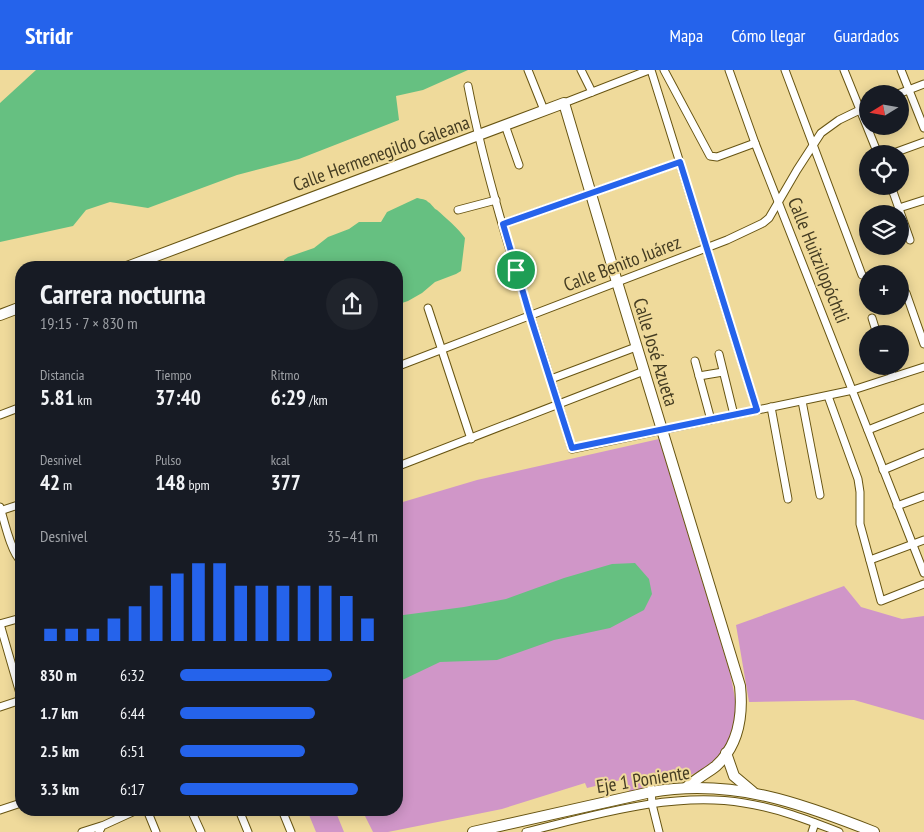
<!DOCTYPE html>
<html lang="es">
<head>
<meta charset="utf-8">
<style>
	body { margin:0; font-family:"PT Sans Narrow",sans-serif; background:#20242c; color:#f1f3f6; height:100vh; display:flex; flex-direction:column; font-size:19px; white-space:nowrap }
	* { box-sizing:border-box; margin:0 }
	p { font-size:16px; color:#9ea1a6 }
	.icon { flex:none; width:28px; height:28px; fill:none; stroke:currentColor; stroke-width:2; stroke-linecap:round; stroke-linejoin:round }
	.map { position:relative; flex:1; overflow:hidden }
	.side { position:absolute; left:15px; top:191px; width:388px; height:555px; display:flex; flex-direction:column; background:#171b24; border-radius:20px; box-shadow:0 2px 12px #0003 }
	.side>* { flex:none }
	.needle { width:32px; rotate:259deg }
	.tools { position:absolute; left:859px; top:15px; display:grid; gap:10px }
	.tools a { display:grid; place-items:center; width:50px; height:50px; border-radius:50%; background:#171b24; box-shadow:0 2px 12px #0003; font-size:25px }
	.pin { position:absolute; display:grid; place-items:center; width:42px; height:42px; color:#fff; margin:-21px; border:2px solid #fff; border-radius:50%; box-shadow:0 1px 5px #0007 }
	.round { display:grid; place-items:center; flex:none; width:52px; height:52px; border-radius:26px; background:#20242c }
	.headline { display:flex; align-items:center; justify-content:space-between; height:85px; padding:0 25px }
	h1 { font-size:28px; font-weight:700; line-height:38px }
	.stats { display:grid; grid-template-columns:repeat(3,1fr); gap:8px; height:85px; padding:5px 25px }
	.stats div { display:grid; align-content:center }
	.stats b { font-size:21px; font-weight:700 }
	.stats small { font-size:14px; font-weight:400 }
	.stats p { font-size:14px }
	.chart { height:140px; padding:10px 25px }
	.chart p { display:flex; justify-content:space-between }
	.chart svg { width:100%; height:90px; margin-top:5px; stroke:#2563eb; stroke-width:6 }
	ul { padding:0 25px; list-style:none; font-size:16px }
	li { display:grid; grid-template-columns:80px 60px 1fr; align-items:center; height:38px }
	li i { height:12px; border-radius:6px; background:#2563eb }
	header { display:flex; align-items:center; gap:30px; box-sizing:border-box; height:70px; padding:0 25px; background:#2563eb; color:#fff }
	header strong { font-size:24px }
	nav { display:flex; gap:28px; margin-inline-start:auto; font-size:18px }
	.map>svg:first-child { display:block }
</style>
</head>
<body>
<header>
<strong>Stridr</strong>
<nav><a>Mapa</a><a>Cómo llegar</a><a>Guardados</a></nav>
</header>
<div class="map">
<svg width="924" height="762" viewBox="0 0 924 762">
	<rect width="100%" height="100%" fill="#efda9b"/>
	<g fill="#d096c8">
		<path d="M659 369 730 603C733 618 737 633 736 649 736 657 732 666 727 674 706 709 666 713 629 722L625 709 587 718 585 713 502 739 388 762H373L362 740H396V434L477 410Z"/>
		<path d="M844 516 861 537 902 549 924 546V650L854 630 749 632 736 555Z"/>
		<path d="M307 740H335L344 762H316Z"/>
	</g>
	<g fill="#66c081">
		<path d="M36 0H468L423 20 396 26 399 50 299 89 237 105 148 138 110 132 86 140 73 156 0 172V33Z"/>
		<path d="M417 128C421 129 426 129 428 132 432 134 433 138 437 140 447 149 457 157 465 168L461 201 456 204 435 212 422 223 408 231 396 235V198L271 197 284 193V190L288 187 314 178 328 167 349 159 359 152H381L387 142Z"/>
		<path d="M635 493 649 509 652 524 644 540 610 558 554 570 497 590 440 592 396 613V546L464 537 506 529 564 508 612 494Z"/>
	</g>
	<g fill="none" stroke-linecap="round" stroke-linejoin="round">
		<g stroke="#675412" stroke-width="9">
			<g id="street">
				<path d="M528 0 544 40"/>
				<path d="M581 0 592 22"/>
				<path d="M651 0 757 340"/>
				<path d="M664 0 710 86 717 87 755 73"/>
				<path d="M729 0 755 73 924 503"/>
				<path d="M785 0 862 205"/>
				<path d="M844 0 878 84"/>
				<path d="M901 0 924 58"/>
				<path d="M468 16C492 140 536 258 572 379L853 320 924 297"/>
				<path d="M898 24 924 14"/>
				<path d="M564 33 649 0"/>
				<path d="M505 55 519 95"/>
				<path d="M891 84 924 72"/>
				<path d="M891 116 910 170"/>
				<path d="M899 138 924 130"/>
				<path d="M458 140 496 130"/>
				<path d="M503 154 680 92"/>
				<path d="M906 223 924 274"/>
				<path d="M428 238 471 369"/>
				<path d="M872 248 877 264"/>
				<path d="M719 284 734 345"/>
				<path d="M695 291 711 350"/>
				<path d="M889 296 893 307"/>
				<path d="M396 297 727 170 763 153 769 148 797 100 821 63 839 50 868 36"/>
				<path d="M699 306 723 302"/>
				<path d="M551 309 636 277"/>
				<path d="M828 326 858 409 860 422V454L881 531 924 514"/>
				<path d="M802 331 820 425"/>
				<path d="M771 337 788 429"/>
				<path d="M0 345 21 337"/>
				<path d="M868 360 924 338"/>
				<path d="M396 397 644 301"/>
				<path d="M883 400 924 383"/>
				<path d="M897 436 924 426"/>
				<path d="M0 437C4 450 11 483 21 491"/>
				<path d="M0 441 21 434"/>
				<path d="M870 490 924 470"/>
				<path d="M0 554 21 627"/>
				<path d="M0 554 21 548"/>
				<path d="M0 637 21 630"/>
				<path d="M651 718 652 734 659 762"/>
				<path d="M0 740 21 733"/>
				<path d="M147 740 156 762"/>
				<path d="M191 740 201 762"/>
				<path d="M239 740 248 762"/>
				<path d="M282 740 291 762"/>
				<path d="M82 762 101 756"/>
				<path d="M99 762 102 756 137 740"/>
				<path d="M526 762C595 745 673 721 744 733 777 738 808 750 839 762"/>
				<path d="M812 762 815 753"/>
			</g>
		</g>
		<g stroke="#675412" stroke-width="12">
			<g id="secondary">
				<path d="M124 198 564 33 617 212 740 616C743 645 739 675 716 696 707 703 696 709 687 717"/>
				<path d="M0 245 21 237"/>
				<path d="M726 683 734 706 753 722"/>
				<path d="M473 762 651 722C732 708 801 733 874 762"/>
			</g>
		</g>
		<use href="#street" stroke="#fff" stroke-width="7"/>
		<use href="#secondary" stroke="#fff" stroke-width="10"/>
	</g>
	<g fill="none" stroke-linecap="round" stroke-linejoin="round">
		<g stroke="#fff" stroke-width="10">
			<path id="route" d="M680 92 757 340 572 378 530 246 503 154Z"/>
		</g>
		<use href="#route" stroke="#2563eb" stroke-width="6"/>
	</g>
	<g text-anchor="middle" stroke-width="4" stroke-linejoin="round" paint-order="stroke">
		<g font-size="19" fill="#443c22" stroke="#efda9b">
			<text transform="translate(381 83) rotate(-20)" y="7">Calle Hermenegildo Galeana</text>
			<text transform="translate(819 190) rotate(68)" y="7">Calle Huitzilopóchtli</text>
			<text transform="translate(622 193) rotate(-21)" y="7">Calle Benito Juárez</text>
			<text transform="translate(656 282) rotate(73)" y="7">Calle José Azueta</text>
			<text transform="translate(643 709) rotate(-9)" y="7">Eje 1 Poniente</text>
		</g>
	</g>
</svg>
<div class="tools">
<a><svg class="needle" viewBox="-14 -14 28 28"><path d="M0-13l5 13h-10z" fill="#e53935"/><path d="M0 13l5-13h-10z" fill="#9ea1a6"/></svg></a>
<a><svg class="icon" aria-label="locate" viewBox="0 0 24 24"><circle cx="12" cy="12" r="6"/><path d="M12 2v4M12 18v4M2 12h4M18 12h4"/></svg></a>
<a><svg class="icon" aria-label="layers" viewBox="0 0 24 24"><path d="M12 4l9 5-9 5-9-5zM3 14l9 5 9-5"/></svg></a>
<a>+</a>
<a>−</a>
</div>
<div class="pin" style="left:516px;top:200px;background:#1e9e55"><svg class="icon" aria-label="arrive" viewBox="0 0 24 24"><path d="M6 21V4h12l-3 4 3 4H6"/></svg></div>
<section class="side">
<div class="headline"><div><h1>Carrera nocturna</h1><p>19:15 · 7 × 830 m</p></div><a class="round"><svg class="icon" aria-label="share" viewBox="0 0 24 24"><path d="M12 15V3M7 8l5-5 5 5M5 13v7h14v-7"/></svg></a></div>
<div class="stats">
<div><p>Distancia</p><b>5.81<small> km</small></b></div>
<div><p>Tiempo</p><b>37:40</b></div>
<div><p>Ritmo</p><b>6:29<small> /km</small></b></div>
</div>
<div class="stats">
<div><p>Desnivel</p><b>42<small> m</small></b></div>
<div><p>Pulso</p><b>148<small> bpm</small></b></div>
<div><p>kcal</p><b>377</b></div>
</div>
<div class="chart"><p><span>Desnivel</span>35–41 m</p>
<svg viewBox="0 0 160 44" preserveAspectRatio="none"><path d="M5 44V38M15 44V38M25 44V38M35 44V33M45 44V27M55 44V17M65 44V11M75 44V6M85 44V6M95 44V17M105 44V17M115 44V17M125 44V17M135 44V17M145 44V22M155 44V33"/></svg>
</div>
<ul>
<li><b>830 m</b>6:32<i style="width:77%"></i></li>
<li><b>1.7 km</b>6:44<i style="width:68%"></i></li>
<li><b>2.5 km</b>6:51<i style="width:63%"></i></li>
<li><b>3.3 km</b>6:17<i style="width:90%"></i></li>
</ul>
</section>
</div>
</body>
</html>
